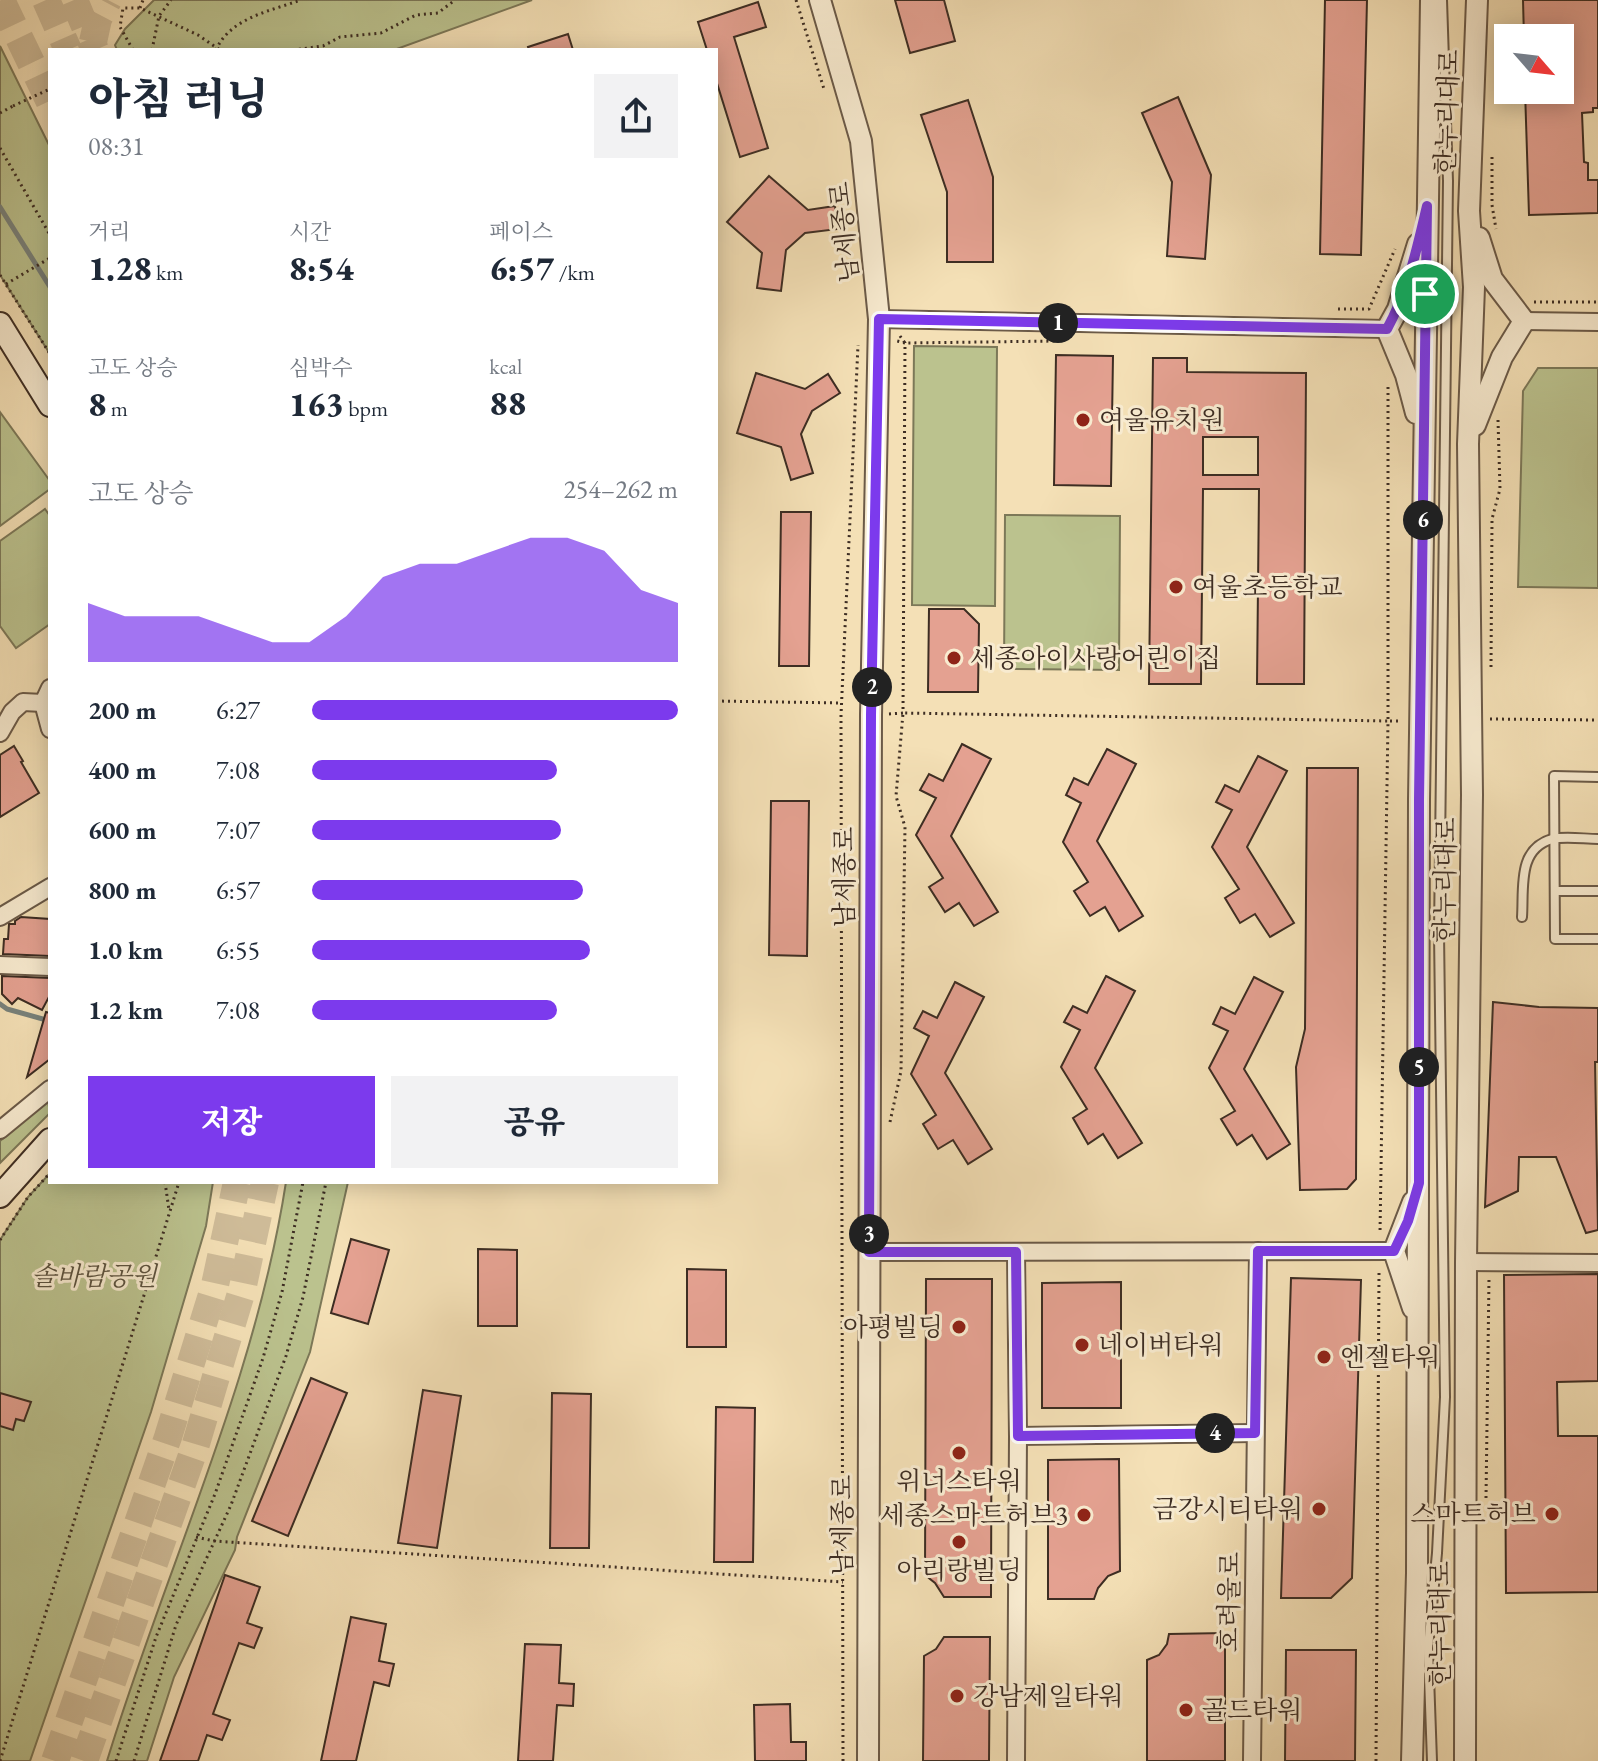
<!DOCTYPE html>
<html lang="ko">
<head>
<meta charset="utf-8">
<style>
	body { margin:0; font-family:"EB Garamond","Noto Serif KR",serif; background:#f2f2f3; color:#1f2937; height:100vh; display:flex; flex-direction:column; font-size:30px; white-space:nowrap }
	* { box-sizing:border-box; margin:0 }
	p { font-size:26px; color:#747a83 }
	.icon { flex:none; width:44px; height:44px; fill:none; stroke:currentColor; stroke-width:2; stroke-linecap:round; stroke-linejoin:round }
	.map { position:relative; flex:1; overflow:hidden }
	.panel { position:absolute; left:48px; top:48px; width:670px; height:1136px; display:flex; flex-direction:column; background:#fff; border-radius:0px; box-shadow:0 4px 20px #0003 }
	.panel>* { flex:none }
	.needle { width:52px; rotate:118deg }
	.tools { position:absolute; left:1494px; top:24px; display:grid; gap:16px }
	.tools a { display:grid; place-items:center; width:80px; height:80px; border-radius:0px; background:#fff; box-shadow:0 4px 20px #0003; font-size:40px }
	.pin { position:absolute; display:grid; place-items:center; width:68px; height:68px; color:#fff; margin:-34px; border:4px solid #fff; border-radius:50%; box-shadow:0 2px 8px #0007 }
	.km { position:absolute; width:40px; height:40px; margin:-20px; border-radius:50%; background:#222; color:#fff; font-size:22px; line-height:40px; text-align:center }
	.round { display:grid; place-items:center; flex:none; width:84px; height:84px; border-radius:0px; background:#f2f2f3 }
	.overview { display:flex; align-items:center; justify-content:space-between; height:136px; padding:0 40px }
	h1 { font-size:44px; font-weight:800; line-height:60px }
	.stats { display:grid; grid-template-columns:repeat(3,1fr); gap:12px; height:136px; padding:8px 40px }
	.stats div { display:grid; align-content:center }
	.stats b { font-size:34px; font-weight:800 }
	.stats small { font-size:22px; font-weight:400 }
	.stats p { font-size:22px }
	.chart { height:224px; padding:16px 40px }
	.chart p { display:flex; justify-content:space-between }
	.chart svg { width:100%; height:144px; margin-top:8px; fill:#7c3aed; opacity:.7 }
	.cta { display:flex; gap:16px; margin-top:auto; padding:16px 40px }
	.cta a { flex:1; height:92px; border-radius:0px; background:#7c3aed; color:#fff; font-size:32px; font-weight:800; line-height:92px; text-align:center }
	.cta a+a { background:#f2f2f3; color:#1f2937 }
	ul { padding:0 40px; list-style:none; font-size:26px }
	li { display:grid; grid-template-columns:128px 96px 1fr; align-items:center; height:60px }
	li i { height:20px; border-radius:10px; background:#7c3aed }
	.map>svg:first-child { display:block }
</style>
</head>
<body>
<div class="map">
<svg width="1598" height="1761" viewBox="0 0 1598 1761">
	<rect width="100%" height="100%" fill="#f4e0b6"/>
	<filter id="stains"><feTurbulence type="fractalNoise" baseFrequency=".0025" numOctaves="4"/><feColorMatrix values="0 0 0 0 .2 0 0 0 0 .09 0 0 0 0 .02 0 0 0 .5 -.17"/></filter>
	<radialGradient id="worn" r=".72"><stop offset=".6" stop-color="#630" stop-opacity="0"/><stop offset="1" stop-color="#630" stop-opacity=".3"/></radialGradient>
	<g fill="#bbc28e" stroke="#7c7858" stroke-width="2">
		<path d="M154 0H532L394 50H117L115 45 125 29Z"/>
		<path d="M0 46 50 147V354L0 275Z"/>
		<path d="M914 346 997 347 995 606 912 605Z"/>
		<path d="M1538 368H1598V588L1518 587 1523 391Z"/>
		<path d="M0 412 50 481V489L0 526Z"/>
		<path d="M45 509 50 516V624L16 648 0 626V541Z"/>
		<path d="M1005 515 1120 516 1119 670 1004 669Z"/>
		<path d="M48 1101 50 1113 0 1163V1141Z"/>
		<path d="M50 1173V1182H213L206 1226 151 1412 30 1761H0V1240L28 1197Z"/>
		<path d="M286 1182H348L310 1352 237 1537 235 1550 174 1677 147 1761H107C166 1567 255 1383 286 1182Z"/>
	</g>
	<g fill="none" stroke-linecap="round" stroke-linejoin="round">
		<g stroke="#78827c" stroke-width="5">
			<path d="M0 207 50 287"/>
			<path d="M0 1004 7 1009 50 1021"/>
		</g>
	</g>
	<g fill="#e4a191" stroke="#3d2d23" stroke-width="2" fill-rule="evenodd">
		<path d="M895 0H944L955 41 910 53Z"/>
		<path d="M1325 0H1367L1361 255 1320 254Z"/>
		<path d="M1523 0H1598V108H1593V112L1582 113 1584 162 1588 163V180H1598V213L1529 215 1525 90H1560V38H1524Z"/>
		<path d="M758 2 766 27 734 37 768 148 740 157 716 80V50H707L698 22Z"/>
		<path d="M568 34 573 50H529L528 47Z"/>
		<path d="M1178 97 1211 175 1205 259 1167 256 1172 182 1142 113Z"/>
		<path d="M968 100 993 177V262H947V192L921 115Z"/>
		<path d="M769 176 808 210 835 206 838 229 805 233 786 250 781 291 757 288 762 253 727 222Z"/>
		<path d="M1056 355 1113 356 1111 486 1054 485Z"/>
		<path d="M1153 358H1187V372L1306 373 1304 684H1257L1259 489H1203L1201 684H1149ZM1203 437H1258V475H1203Z"/>
		<path d="M756 373 805 389 828 374 840 393 812 411 801 434 813 473 791 480 781 447 737 433Z"/>
		<path d="M781 512H811L809 666H779Z"/>
		<path d="M929 609H964L979 624 978 692H928Z"/>
		<path d="M962 744 991 759 951 836 998 912 974 926 959 903 945 912 929 887 943 878 916 835 936 798 920 790 929 774 943 781Z"/>
		<path d="M14 746 23 761 21 762 39 793 0 817V755Z"/>
		<path d="M1107 749 1136 764 1097 841 1143 916 1119 931 1105 907 1090 916 1074 891 1088 882 1063 842 1081 803 1066 795 1074 778 1088 785Z"/>
		<path d="M1258 756 1287 771 1247 847 1294 923 1270 937 1255 914 1240 923 1225 898 1239 889 1212 847 1232 810 1216 802 1225 785 1239 792Z"/>
		<path d="M1307 768H1358L1356 1179 1347 1189 1300 1190 1296 1067 1305 1029Z"/>
		<path d="M771 801H809L807 956 769 955Z"/>
		<path d="M21 917 50 919V956L3 954 4 939H8L9 924H15V921Z"/>
		<path d="M2 976 50 978V995L42 1010 18 998 12 1004 2 994Z"/>
		<path d="M1106 976 1135 991 1095 1068 1142 1143 1118 1158 1103 1134 1088 1144 1073 1118 1087 1109 1061 1067 1080 1030 1064 1022 1073 1006 1087 1013Z"/>
		<path d="M1254 977 1283 992 1244 1069 1290 1144 1267 1159 1252 1135 1237 1145 1221 1119 1235 1111 1209 1068 1228 1031 1213 1024 1221 1007 1235 1014Z"/>
		<path d="M955 982 984 997 945 1073 992 1149 968 1164 953 1140 938 1149 923 1124 936 1115 911 1074 929 1036 914 1028 923 1011 937 1018Z"/>
		<path d="M1493 1002 1539 1007 1598 1008V1062H1595L1598 1230 1586 1233 1556 1157H1519L1518 1191 1485 1207Z"/>
		<path d="M46 1012 50 1013V1059L27 1077Z"/>
		<path d="M351 1239 389 1250 368 1324 331 1313Z"/>
		<path d="M478 1249 517 1250V1326H478Z"/>
		<path d="M687 1269 726 1270V1347H687Z"/>
		<path d="M1598 1274V1381L1557 1382 1558 1436H1598V1592L1506 1593 1504 1275Z"/>
		<path d="M1291 1278 1361 1280 1352 1578 1331 1598H1281Z"/>
		<path d="M926 1279H992L991 1597H944L935 1583 925 1575Z"/>
		<path d="M1121 1282V1408H1042V1283Z"/>
		<path d="M311 1378 347 1393 288 1536 252 1521Z"/>
		<path d="M423 1390 461 1396 437 1548 398 1543Z"/>
		<path d="M0 1393 31 1402 24 1421 16 1419 13 1430 0 1426Z"/>
		<path d="M552 1393 591 1394 589 1548H550Z"/>
		<path d="M716 1407 755 1408 753 1562H714Z"/>
		<path d="M1119 1459 1120 1571 1108 1576 1098 1588 1094 1599H1048V1460Z"/>
		<path d="M225 1575 260 1587 247 1623 262 1628 254 1648 239 1643 213 1714 230 1720 222 1740 207 1735 198 1761H160Z"/>
		<path d="M351 1617 386 1624 379 1661 394 1664 389 1686 374 1682 356 1761H321Z"/>
		<path d="M1225 1633V1761H1147V1660L1159 1655 1167 1644 1169 1634Z"/>
		<path d="M944 1637H990L989 1761H923L924 1656 936 1649Z"/>
		<path d="M525 1644 561 1645 559 1683 574 1684 573 1706 557 1705 553 1761H518Z"/>
		<path d="M1286 1650H1356L1355 1761H1285Z"/>
		<path d="M790 1704 791 1742H806V1761H755L754 1705Z"/>
	</g>
	<g fill="none" stroke-linecap="round" stroke-linejoin="round">
		<g stroke="#cfbc99" stroke-width="28" stroke-dasharray="28 14" stroke-linecap="butt">
			<path d="M1 0 50 102"/>
			<path d="M46 0 68 50"/>
			<path d="M74 0 95 50"/>
			<path d="M93 42 98 19 108 0"/>
			<path d="M55 1761 168 1437 215 1285 237 1182"/>
			<path d="M84 1761 195 1447 242 1290 265 1182"/>
		</g>
		<g stroke="#6b5a48" stroke-width="12">
			<g id="service">
				<path d="M1598 777 1554 776 1555 939H1598"/>
				<path d="M1556 891H1598"/>
				<path d="M1522 917C1524 888 1517 849 1552 839 1566 836 1584 839 1598 839"/>
				<path d="M1432 1761 1428 1648 1437 1553 1445 1397 1439 933 1448 181 1442 0"/>
			</g>
		</g>
		<g stroke="#6b5a48" stroke-width="20">
			<g id="minor">
				<path d="M879 319 1387 329"/>
				<path d="M1524 321 1598 322"/>
				<path d="M50 688 43 703 50 729"/>
				<path d="M0 733 12 712 23 702 43 703"/>
				<path d="M0 917 50 887"/>
				<path d="M0 965 50 967"/>
				<path d="M0 1130 50 1089"/>
				<path d="M869 1252 1394 1251"/>
				<path d="M1466 1262 1598 1263"/>
				<path d="M1018 1436 1255 1433"/>
				<path d="M1016 1761 1018 1436 1016 1252"/>
				<path d="M1252 1761 1258 1251"/>
			</g>
		</g>
		<g stroke="#6b5a48" stroke-width="24">
			<g id="tertiary">
				<path d="M820 0 861 141 879 319 871 715 868 1761"/>
				<path d="M1416 413 1406 375 1387 329 1398 309 1418 244"/>
				<path d="M1475 425 1502 357 1524 321 1492 279 1479 238"/>
				<path d="M1413 1308 1394 1251 1413 1202"/>
				<path d="M1412 1761 1417 1573 1419 800 1431 0"/>
				<path d="M1465 1761 1466 1262 1472 795 1468 444 1474 287 1469 211 1477 0"/>
			</g>
		</g>
		<g stroke="#3d2d23" stroke-width="26">
			<g id="secondary">
				<path d="M0 324 50 405"/>
				<path d="M0 1196 50 1140"/>
			</g>
		</g>
		<g stroke="#3d2d23" stroke-width="3" stroke-dasharray="2 4" stroke-linecap="butt">
			<path d="M796 0 824 89"/>
			<path d="M140 8 143 0"/>
			<path d="M133 50 120 27 123 8H140L198 35 220 50"/>
			<path d="M152 50 159 16 171 0"/>
			<path d="M216 50C230 18 270 11 301 0"/>
			<path d="M293 50 323 46 340 37 381 33 416 15 438 13 455 0"/>
			<path d="M0 113 13 106"/>
			<path d="M0 148 50 235"/>
			<path d="M1492 157V205L1496 229"/>
			<path d="M0 275 50 354"/>
			<path d="M6 284 50 258"/>
			<path d="M1534 302H1598"/>
			<path d="M1338 309H1369L1395 249"/>
			<path d="M900 336 905 343 1057 341"/>
			<path d="M1388 387V721H1402"/>
			<path d="M1491 667 1492 519 1500 489 1498 420"/>
			<path d="M716 701 842 703"/>
			<path d="M889 714 903 713 905 343 897 341"/>
			<path d="M1490 719 1598 720"/>
			<path d="M890 1122 901 1071 905 827 896 796 903 713 1388 721 1380 1233"/>
			<path d="M165 1182 169 1210"/>
			<path d="M0 1240 28 1197 50 1173"/>
			<path d="M1486 1498 1489 1278"/>
			<path d="M196 1537 214 1541 843 1582"/>
			<path d="M0 1761 179 1182"/>
			<path d="M116 1761 156 1637 215 1494 263 1358 282 1292 303 1182"/>
			<path d="M134 1761 176 1625 231 1505 286 1356 303 1297 326 1182"/>
			<path d="M843 1761 841 715 858 345"/>
			<path d="M1376 1761 1379 1273"/>
		</g>
		<use href="#service" stroke="#f8ebd0" stroke-width="8"/>
		<use href="#minor" stroke="#f8ebd0" stroke-width="16"/>
		<use href="#tertiary" stroke="#f8ebd0" stroke-width="20"/>
		<use href="#secondary" stroke="#f8ebd0" stroke-width="22"/>
		<path stroke="#3d2d23" stroke-width="3" stroke-dasharray="2 4" stroke-linecap="butt" d="M13 106 50 89"/>
	</g>
	<g fill="none" stroke-linecap="round" stroke-linejoin="round">
		<g stroke="#fff" stroke-width="16">
			<path id="route" d="M1427 206 1419 800V1183L1408 1221 1394 1251H1258L1255 1433 1018 1436 1016 1252H869L871 715 879 319 1387 329C1408 291 1417 248 1427 206Z"/>
		</g>
		<use href="#route" stroke="#7c3aed" stroke-width="10"/>
	</g>
	<g fill="#8f2418" stroke="#f8ebd0" stroke-width="3">
		<circle cx="1083" cy="420" r="8"/>
		<circle cx="1176" cy="587" r="8"/>
		<circle cx="954" cy="658" r="8"/>
		<circle cx="959" cy="1327" r="8"/>
		<circle cx="1082" cy="1345" r="8"/>
		<circle cx="1324" cy="1357" r="8"/>
		<circle cx="959" cy="1453" r="8"/>
		<circle cx="1319" cy="1509" r="8"/>
		<circle cx="1552" cy="1514" r="8"/>
		<circle cx="1084" cy="1515" r="8"/>
		<circle cx="959" cy="1542" r="8"/>
		<circle cx="957" cy="1696" r="8"/>
		<circle cx="1186" cy="1710" r="8"/>
	</g>
	<g text-anchor="middle" stroke-width="6" stroke-linejoin="round" paint-order="stroke">
		<g font-size="26" fill="#3d2d23" stroke="#f8ebd0">
			<text transform="translate(1447 112) rotate(-88)" y="9">한누리대로</text>
			<text transform="translate(844 232) rotate(-96)" y="9">남세종로</text>
			<text transform="translate(844 877) rotate(-90)" y="9">남세종로</text>
			<text transform="translate(1445 880) rotate(-89)" y="9">한누리대로</text>
			<text transform="translate(842 1525) rotate(-90)" y="9">남세종로</text>
			<text transform="translate(1229 1602) rotate(-89)" y="9">호려울로</text>
			<text transform="translate(1440 1624) rotate(-90)" y="9">한누리대로</text>
		</g>
		<g font-size="26" fill="#3d2d23" stroke="#f8ebd0" text-anchor="start">
			<text x="1099" y="429">여울유치원</text>
			<text x="1192" y="596">여울초등학교</text>
			<text x="970" y="667">세종아이사랑어린이집</text>
			<text x="943" y="1336" text-anchor="end">아평빌딩</text>
			<text x="1098" y="1354">네이버타워</text>
			<text x="1340" y="1366">엔젤타워</text>
			<text x="959" y="1490" text-anchor="middle">위너스타워</text>
			<text x="1303" y="1518" text-anchor="end">금강시티타워</text>
			<text x="1536" y="1523" text-anchor="end">스마트허브</text>
			<text x="1068" y="1524" text-anchor="end">세종스마트허브3</text>
			<text x="959" y="1579" text-anchor="middle">아리랑빌딩</text>
			<text x="973" y="1705">강남제일타워</text>
			<text x="1202" y="1719">골드타워</text>
		</g>
		<g font-size="26" font-style="italic" fill="#5c523e" stroke="#f8ebd0">
			<text x="94" y="1285">솔바람공원</text>
		</g>
	</g>
	<rect width="100%" height="100%" filter="url(#stains)"/>
	<rect width="100%" height="100%" fill="url(#worn)"/>
</svg>
<div class="tools">
<a><svg class="needle" viewBox="-14 -14 28 28"><path d="M0-13l5 13h-10z" fill="#e53935"/><path d="M0 13l5-13h-10z" fill="#747a83"/></svg></a>
</div>
<div class="pin" style="left:1425px;top:294px;background:#1e9e55"><svg class="icon" aria-label="arrive" viewBox="0 0 24 24"><path d="M6 21V4h12l-3 4 3 4H6"/></svg></div>
<b class="km" style="left:1058px;top:323px">1</b>
<b class="km" style="left:872px;top:687px">2</b>
<b class="km" style="left:869px;top:1234px">3</b>
<b class="km" style="left:1215px;top:1433px">4</b>
<b class="km" style="left:1419px;top:1067px">5</b>
<b class="km" style="left:1423px;top:520px">6</b>
<section class="panel">
<div class="overview"><div><h1>아침 러닝</h1><p>08:31</p></div><a class="round"><svg class="icon" aria-label="share" viewBox="0 0 24 24"><path d="M12 15V3M7 8l5-5 5 5M5 13v7h14v-7"/></svg></a></div>
<div class="stats">
<div><p>거리</p><b>1.28<small> km</small></b></div>
<div><p>시간</p><b>8:54</b></div>
<div><p>페이스</p><b>6:57<small> /km</small></b></div>
</div>
<div class="stats">
<div><p>고도 상승</p><b>8<small> m</small></b></div>
<div><p>심박수</p><b>163<small> bpm</small></b></div>
<div><p>kcal</p><b>88</b></div>
</div>
<div class="chart"><p><span>고도 상승</span>254–262 m</p>
<svg viewBox="0 0 160 44" preserveAspectRatio="none"><path d="M0 44V26L10 30L20 30L30 30L40 34L50 38L60 38L70 30L80 18L90 14L100 14L110 10L120 6L130 6L140 10L150 22L160 26V44z"/></svg>
</div>
<ul>
<li><b>200 m</b>6:27<i style="width:100%"></i></li>
<li><b>400 m</b>7:08<i style="width:67%"></i></li>
<li><b>600 m</b>7:07<i style="width:68%"></i></li>
<li><b>800 m</b>6:57<i style="width:74%"></i></li>
<li><b>1.0 km</b>6:55<i style="width:76%"></i></li>
<li><b>1.2 km</b>7:08<i style="width:67%"></i></li>
</ul>
<div class="cta"><a>저장</a><a>공유</a></div>
</section>
</div>
</body>
</html>
